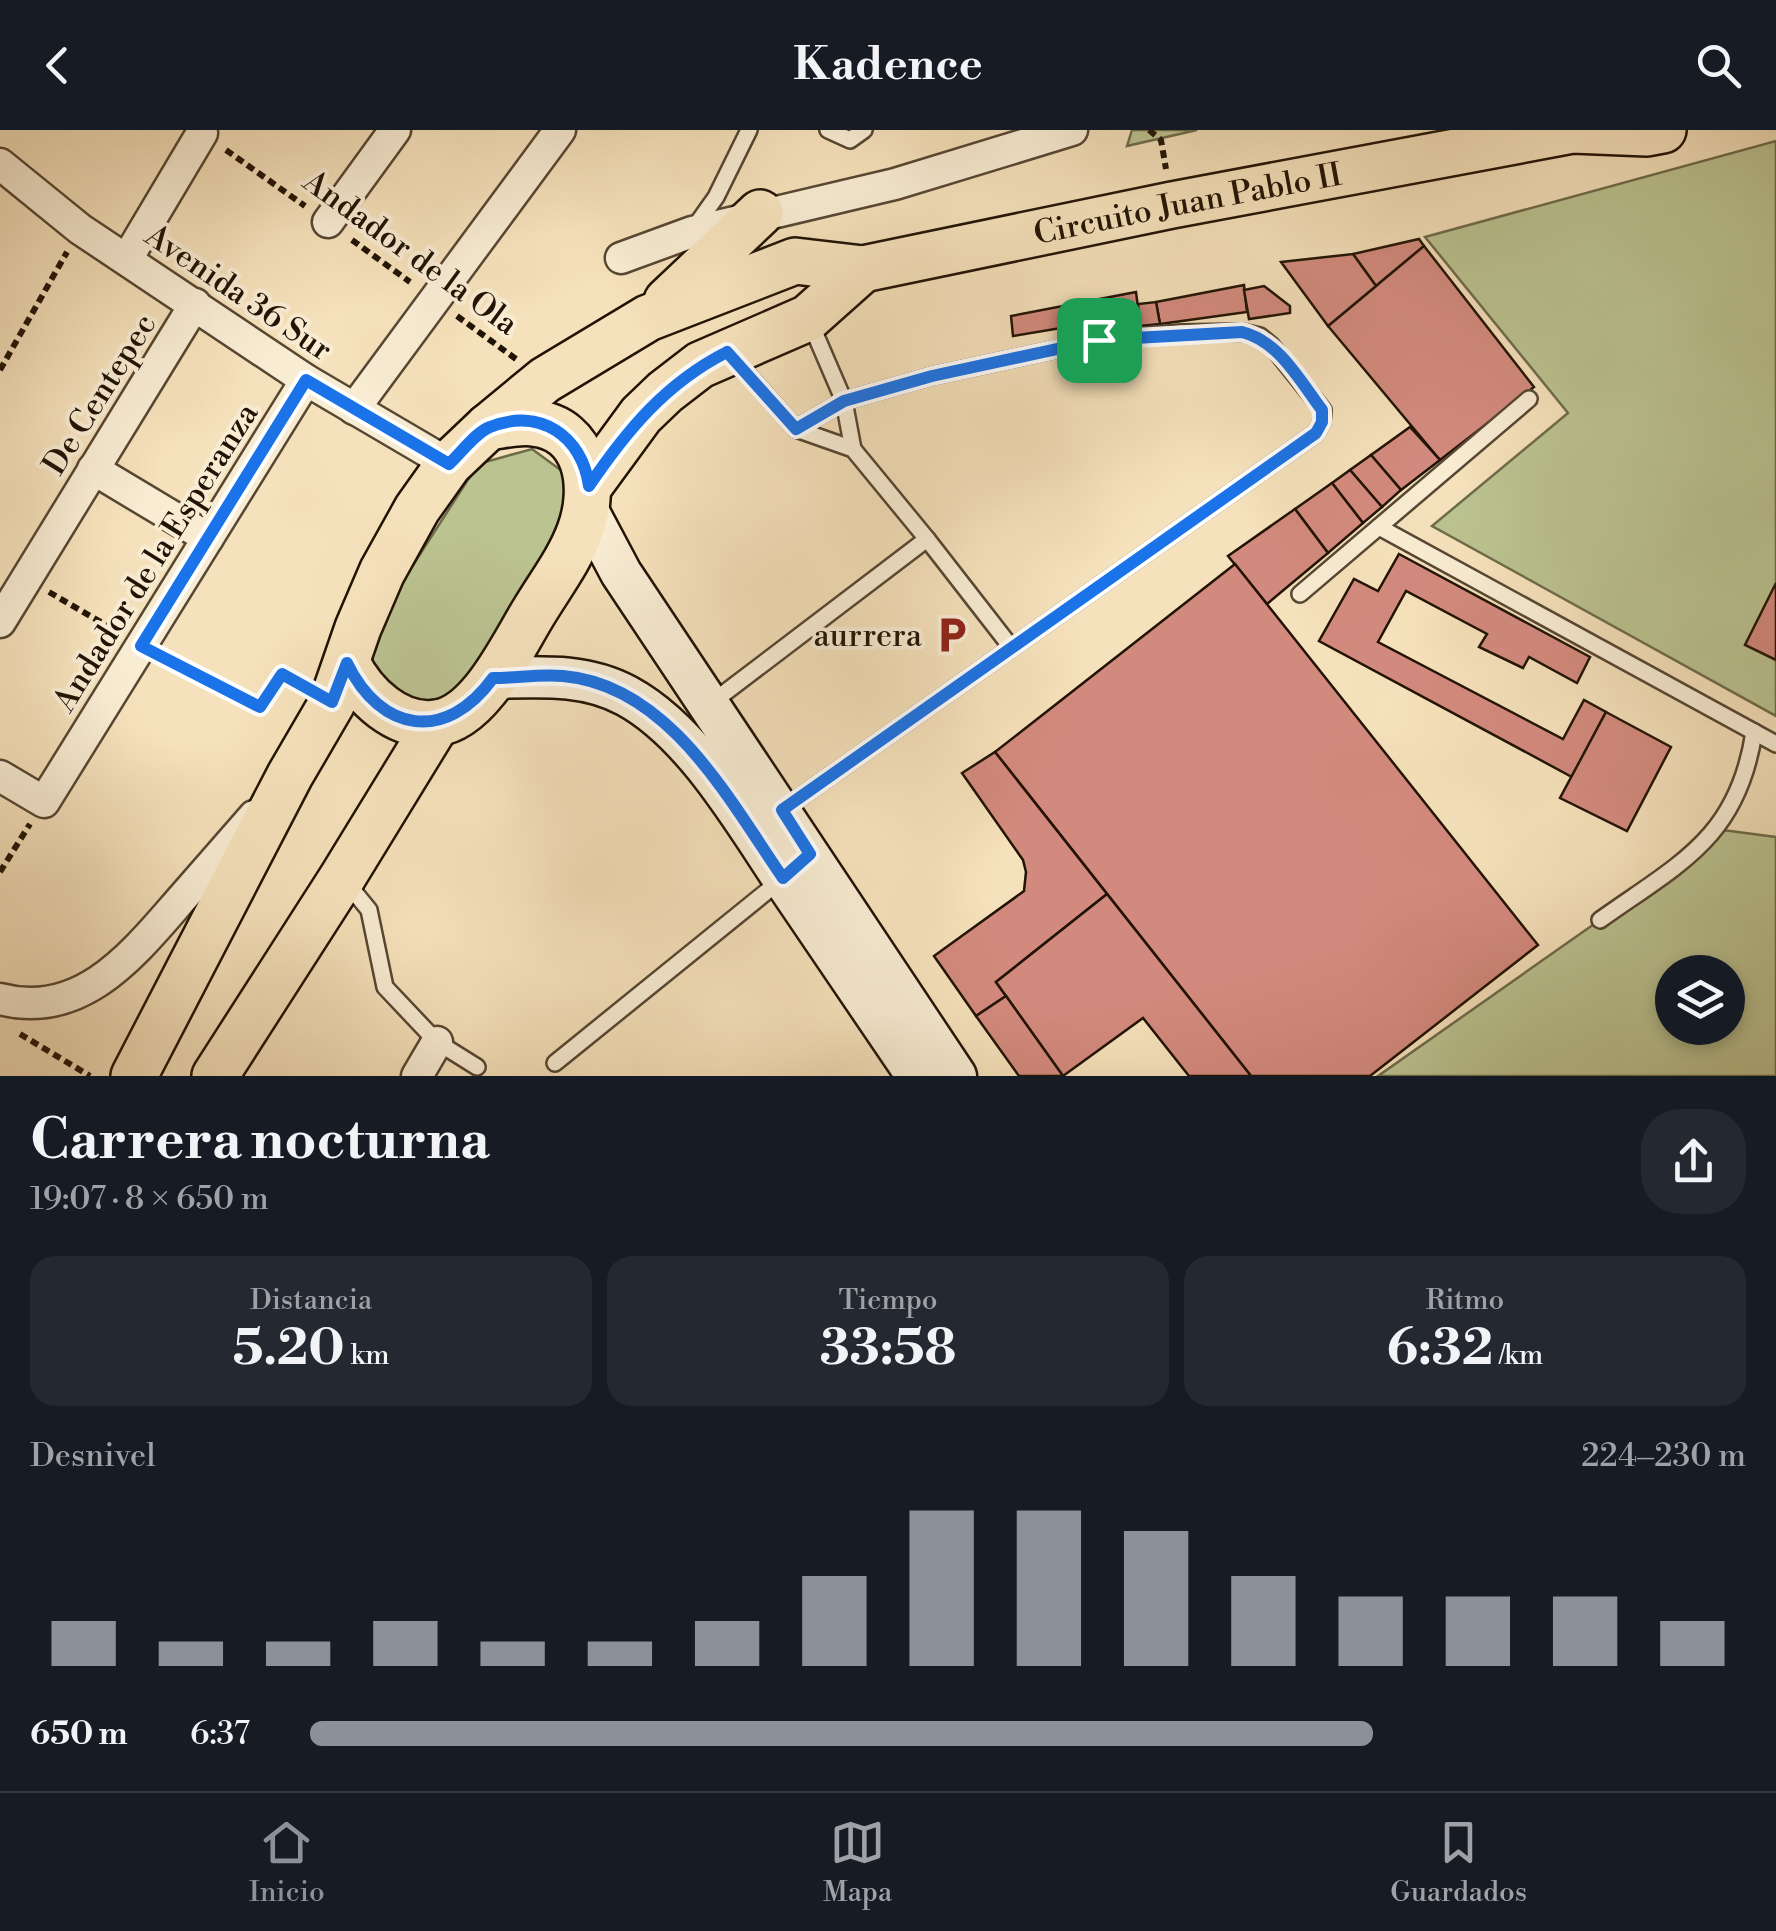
<!DOCTYPE html>
<html lang="es">
<head>
<meta charset="utf-8">
<style>
	body { margin:0; font-family:"Libre Bodoni",serif; background:#242831; color:#f1f3f6; height:100vh; display:flex; flex-direction:column; font-size:38px; white-space:nowrap }
	* { box-sizing:border-box; margin:0 }
	p { font-size:32px; color:#9ea1a6 }
	.icon { flex:none; width:55px; height:55px; fill:none; stroke:currentColor; stroke-width:2; stroke-linecap:round; stroke-linejoin:round }
	.map { position:relative; height:946px; overflow:hidden }
	.side { display:flex; flex-direction:column; background:#171b24; flex:1 }
	.side>* { flex:none }
	.controls { position:absolute; left:1655px; top:825px; display:grid; gap:20px }
	.controls a { display:grid; place-items:center; width:90px; height:90px; border-radius:50%; background:#171b24; box-shadow:0 5px 15px #0003; font-size:50px }
	.pin { position:absolute; display:grid; place-items:center; width:85px; height:85px; color:#fff; margin:-42px; border-radius:20px; box-shadow:0 5px 15px #0006 }
	.round { display:grid; place-items:center; flex:none; width:105px; height:105px; border-radius:40px; background:#242831 }
	.overview { display:flex; align-items:center; justify-content:space-between; height:170px; padding:0 30px }
	h1 { font-size:55px; font-weight:700; line-height:75px }
	.stats { display:grid; grid-template-columns:repeat(3,1fr); gap:15px; height:170px; padding:10px 30px }
	.stats div { display:grid; align-content:center; border-radius:25px; background:#242831; text-align:center }
	.stats b { font-size:50px; font-weight:700 }
	.stats small { font-size:28px; font-weight:400 }
	.stats p { font-size:28px }
	.chart { height:280px; padding:20px 30px }
	.chart p { display:flex; justify-content:space-between }
	.chart svg { width:100%; height:180px; margin-top:10px; stroke:#8c9099; stroke-width:6 }
	ul { padding:0 30px; list-style:none; font-size:32px }
	li { display:grid; grid-template-columns:160px 120px 1fr; align-items:center; height:75px }
	li i { height:25px; border-radius:12px; background:#8c9099 }
	header { display:flex; justify-content:space-between; align-items:center; height:130px; padding:0 30px; background:#171b24; font-size:45px; font-weight:700 }
	.tabs { display:flex; justify-content:space-around; align-items:center; height:140px; border-top:2px solid #363941; background:#171b24; font-size:28px; color:#9ea1a6 }
	.tabs a { display:grid; justify-items:center; gap:5px }
	.tabs .current { color:#8c9099 }
	.map>svg:first-child { display:block }
</style>
</head>
<body>
<header><svg class="icon" aria-label="back" viewBox="0 0 24 24"><path d="M15 5l-7 7 7 7"/></svg>Kadence<svg class="icon" aria-label="search" viewBox="0 0 24 24"><circle cx="10" cy="10" r="6"/><path d="M15 15l6 6"/></svg></header>
<div class="map">
<svg width="1776" height="946" viewBox="0 0 1776 946">
	<rect width="100%" height="100%" fill="#f5e1bb"/>
	<filter id="stains"><feTurbulence type="fractalNoise" baseFrequency=".002" numOctaves="4"/><feColorMatrix values="0 0 0 0 .2 0 0 0 0 .09 0 0 0 0 .02 0 0 0 .5 -.17"/></filter>
	<radialGradient id="worn" r=".72"><stop offset=".6" stop-color="#630" stop-opacity="0"/><stop offset="1" stop-color="#630" stop-opacity=".3"/></radialGradient>
	<g fill="#bbc391" stroke="#6e6b4b" stroke-width="2.5" fill-rule="evenodd">
		<path d="M1132 0H1197L1127 16Z"/>
		<path d="M1776 11V586L1432 396 1568 283 1425 107Z"/>
		<path d="M532 319 570 347 573 396 459 573 412 584 371 557 363 513 478 334Z"/>
		<path d="M1715 699 1776 707V946H1378L1698 721ZM1672 842H1728V898H1672Z"/>
	</g>
	<g fill="#d38a7e" stroke="#211305" stroke-width="2.5">
		<path d="M1419 109 1424 116 1376 156 1353 124Z"/>
		<path d="M1424 116 1534 257 1440 330 1328 196Z"/>
		<path d="M1353 124 1376 156 1328 196 1281 132Z"/>
		<path d="M1244 155 1247 182 1160 194 1156 172Z"/>
		<path d="M1264 156 1290 176V183L1249 189 1244 160Z"/>
		<path d="M1136 162 1139 185 1013 206 1011 186Z"/>
		<path d="M1156 172 1160 194 1140 196 1138 174Z"/>
		<path d="M1410 297 1440 330 1401 360 1371 325Z"/>
		<path d="M1371 325 1401 360 1382 377 1350 340Z"/>
		<path d="M1350 340 1382 377 1363 393 1332 353Z"/>
		<path d="M1332 353 1363 393 1328 423 1295 379Z"/>
		<path d="M1295 379 1328 423 1267 474 1228 426Z"/>
		<path d="M1399 424 1590 527 1577 553 1529 527 1523 538 1479 517 1487 504 1406 461 1378 512 1563 609 1584 570 1606 582 1572 647 1319 511 1354 449 1378 461Z"/>
		<path d="M1235 434 1538 815 1370 946H1251L995 622Z"/>
		<path d="M1776 453V530L1745 515Z"/>
		<path d="M1606 582 1671 617 1627 701 1560 668Z"/>
		<path d="M995 622 1107 764 996 852 1006 866 976 886 934 826 1024 761 1026 742 1023 730 962 643Z"/>
		<path d="M1107 764 1251 946H1189L1143 888 1063 946 996 852Z"/>
		<path d="M1006 866 1063 946H1019L976 886Z"/>
	</g>
	<g fill="none" stroke-linecap="round" stroke-linejoin="round">
		<g stroke="#564632" stroke-width="20">
			<g id="service">
				<path d="M828 0 850 10 864 0"/>
				<path d="M694 98 716 67 749 0"/>
				<path d="M810 192 844 271 853 319"/>
				<path d="M731 226 796 299 853 319 927 409 1011 517"/>
				<path d="M1379 397 1776 614"/>
				<path d="M1300 464 1529 269"/>
				<path d="M710 574 927 409"/>
				<path d="M782 680 1316 303 1322 292 1323 280 1271 215 1260 206 1242 202 1181 203 1099 210 932 246 844 271 796 299"/>
				<path d="M347 753 369 780 385 857 437 912 477 937"/>
				<path d="M1600 790C1680 733 1738 708 1754 602"/>
				<path d="M555 933 781 750"/>
			</g>
		</g>
		<g stroke="#564632" stroke-width="35">
			<g id="minor">
				<path d="M0 34 80 99 306 250 449 334"/>
				<path d="M328 92 395 0"/>
				<path d="M621 128 692 102 895 54 1072 0"/>
				<path d="M127 129 202 3"/>
				<path d="M354 279 560 0"/>
				<path d="M93 339 208 408"/>
				<path d="M0 492 195 174"/>
				<path d="M0 646 44 672 306 250"/>
				<path d="M0 869C80 890 131 827 178 773 203 744 229 715 254 686"/>
				<path d="M417 946 437 912"/>
			</g>
		</g>
		<g stroke="#211305" stroke-width="45">
			<g id="secondary">
				<path d="M587 379 621 443 956 946"/>
				<path d="M493 548C539 547 585 543 627 566 695 603 746 694 788 756 831 820 874 883 917 946"/>
			</g>
		</g>
		<g stroke="#211305" stroke-width="50">
			<g id="primary">
				<path d="M667 171 760 83"/>
				<path d="M589 356 641 285 665 262 700 235 808 188 863 139"/>
				<path d="M347 533C363 565 397 599 437 593 481 587 513 515 535 480 550 455 570 429 580 401 596 358 588 298 533 293 518 291 503 295 488 297"/>
				<path id="s1" d="M134 946 290 645 332 573 358 498 382 442 417 379 449 334 488 297 545 250 648 188 795 131 863 139 1172 75 1573 0 1647 3 1663 0"/>
				<path d="M215 946 342 748 437 593"/>
			</g>
		</g>
		<g stroke="#211305" stroke-width="6" stroke-dasharray="8 5" stroke-linecap="butt">
			<path d="M1149 0 1161 10 1166 39"/>
			<path d="M226 20 305 76"/>
			<path d="M352 110 410 152"/>
			<path d="M457 186 516 229"/>
			<path d="M0 240 67 122"/>
			<path d="M49 462 116 501"/>
			<path d="M166 529 259 577 282 544 302 556"/>
			<path d="M0 742 30 694"/>
			<path d="M20 904 90 946"/>
		</g>
		<use href="#service" stroke="#f8ecd3" stroke-width="15"/>
		<use href="#minor" stroke="#f8ecd3" stroke-width="30"/>
		<use href="#secondary" stroke="#f8ecd3" stroke-width="40"/>
		<use href="#primary" stroke="#f5e1bb" stroke-width="45"/>
	</g>
	<g fill="none" stroke-linecap="round" stroke-linejoin="round">
		<g stroke="#fff" stroke-width="20">
			<path id="route" d="M1242 202C1279 211 1300 251 1322 280V292L1316 303 782 680 810 724 783 748C729 670 669 555 563 546 540 544 516 548 493 548 446 613 381 603 347 533L332 572 282 544 260 577 141 516 306 250 449 334C461 323 476 302 490 297 540 277 582 306 589 356 627 300 666 253 727 222L796 299 844 271 932 246 1099 210Z"/>
		</g>
		<use href="#route" stroke="#1a73e8" stroke-width="12"/>
	</g>
	<defs>
		<g id="parking-bare" transform="scale(3)"><path d="M-3.5-5.5H1a3.5 3.5 0 0 1 0 7H-1V5.5H-3.5ZM-1-3.4V-.6H.8a1.4 1.4 0 0 0 0-2.8Z" fill="#8f2418" stroke="#f8ecd3" stroke-width="2.5" paint-order="stroke"/></g>
	</defs>
	<g fill-rule="evenodd">
		<use href="#parking-bare" x="952" y="505"/>
	</g>
	<g text-anchor="middle" stroke-width="8" stroke-linejoin="round" paint-order="stroke">
		<g font-size="32" fill="#211305" stroke="#f8ecd3">
			<text dy="11" stroke="none"><textPath href="#s1" startOffset="1495">Circuito Juan Pablo II</textPath></text>
			<text transform="translate(411 122) rotate(36)" y="11">Andador de la Ola</text>
			<text transform="translate(239 162) rotate(34)" y="11">Avenida 36 Sur</text>
			<text transform="translate(99 264) rotate(-58)" y="11">De Centepec</text>
			<text transform="translate(155 427) rotate(-58)" y="11">Andador de la Esperanza</text>
		</g>
		<g font-size="32" fill="#211305" stroke="#f8ecd3" text-anchor="end">
			<text x="922" y="516">aurrera</text>
		</g>
	</g>
	<rect width="100%" height="100%" filter="url(#stains)"/>
	<rect width="100%" height="100%" fill="url(#worn)"/>
</svg>
<div class="controls">
<a><svg class="icon" aria-label="layers" viewBox="0 0 24 24"><path d="M12 4l9 5-9 5-9-5zM3 14l9 5 9-5"/></svg></a>
</div>
<div class="pin" style="left:1099px;top:210px;background:#1e9e55"><svg class="icon" aria-label="arrive" viewBox="0 0 24 24"><path d="M6 21V4h12l-3 4 3 4H6"/></svg></div>
</div>
<section class="side">
<div class="overview"><div><h1>Carrera nocturna</h1><p>19:07 · 8 × 650 m</p></div><a class="round"><svg class="icon" aria-label="share" viewBox="0 0 24 24"><path d="M12 15V3M7 8l5-5 5 5M5 13v7h14v-7"/></svg></a></div>
<div class="stats">
<div><p>Distancia</p><b>5.20<small> km</small></b></div>
<div><p>Tiempo</p><b>33:58</b></div>
<div><p>Ritmo</p><b>6:32<small> /km</small></b></div>
</div>
<div class="chart"><p><span>Desnivel</span>224–230 m</p>
<svg viewBox="0 0 160 44" preserveAspectRatio="none"><path d="M5 44V33M15 44V38M25 44V38M35 44V33M45 44V38M55 44V38M65 44V33M75 44V22M85 44V6M95 44V6M105 44V11M115 44V22M125 44V27M135 44V27M145 44V27M155 44V33"/></svg>
</div>
<ul>
<li><b>650 m</b>6:37<i style="width:74%"></i></li>
</ul>
</section>
<nav class="tabs">
<a class="current"><svg class="icon" aria-label="home" viewBox="0 0 24 24"><path d="M3 11l9-7 9 7M6 9v11h12V9"/></svg>Inicio</a>
<a><svg class="icon" aria-label="map" viewBox="0 0 24 24"><path d="M3 6l6-2 6 2 6-2v14l-6 2-6-2-6 2zM9 4v14M15 6v14"/></svg>Mapa</a>
<a><svg class="icon" aria-label="saved" viewBox="0 0 24 24"><path d="M7 4h10v16l-5-4-5 4z"/></svg>Guardados</a>
</nav>
</body>
</html>
